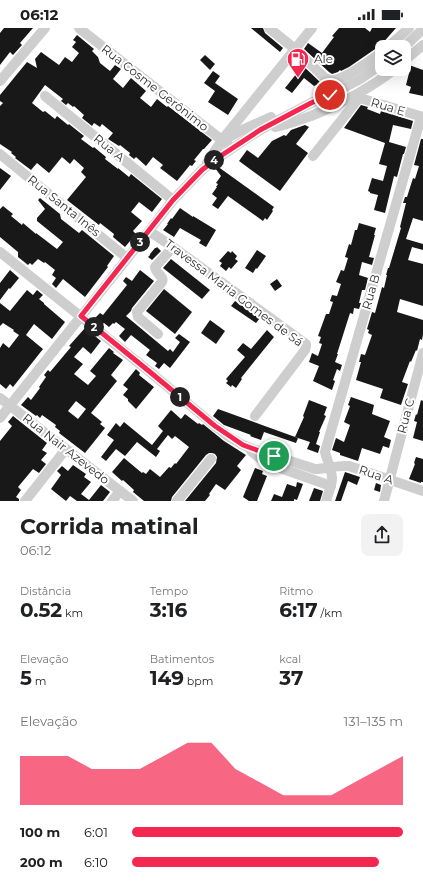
<!DOCTYPE html>
<html lang="pt">
<head>
<meta charset="utf-8">
<style>
	body { margin:0; font-family:Montserrat,sans-serif; background:#f2f2f2; color:#202124; height:100vh; display:flex; flex-direction:column; font-size:15px; white-space:nowrap }
	* { box-sizing:border-box; margin:0 }
	p { font-size:13px; color:#757577 }
	.icon { flex:none; width:22px; height:22px; fill:none; stroke:currentColor; stroke-width:2; stroke-linecap:round; stroke-linejoin:round }
	.map { position:relative; height:473px; overflow:hidden }
	.side { display:flex; flex-direction:column; background:#fff; flex:1 }
	.side>* { flex:none }
	.tools { position:absolute; left:375px; top:12px; display:grid; gap:8px }
	.tools a { display:grid; place-items:center; width:36px; height:36px; border-radius:8px; background:#fff; box-shadow:0 4px 16px #0002; font-size:20px }
	.pin { position:absolute; display:grid; place-items:center; width:34px; height:34px; color:#fff; margin:-17px; border:2px solid #fff; border-radius:50%; box-shadow:0 1px 4px #0007 }
	.km { position:absolute; width:20px; height:20px; margin:-10px; border-radius:50%; background:#222; color:#fff; font-size:11px; line-height:20px; text-align:center }
	.round { display:grid; place-items:center; flex:none; width:42px; height:42px; border-radius:8px; background:#f2f2f2 }
	.summary { display:flex; align-items:center; justify-content:space-between; height:68px; padding:0 20px }
	h1 { font-size:22px; font-weight:700; line-height:30px }
	.stats { display:grid; grid-template-columns:repeat(3,1fr); gap:6px; height:68px; padding:4px 20px }
	.stats div { display:grid; align-content:center }
	.stats b { font-size:20px; font-weight:700 }
	.stats small { font-size:11px; font-weight:400 }
	.stats p { font-size:11px }
	.chart { height:112px; padding:8px 20px }
	.chart p { display:flex; justify-content:space-between }
	.chart svg { width:100%; height:72px; margin-top:4px; fill:#f42751; opacity:.7 }
	ul { padding:0 20px; list-style:none; font-size:13px }
	li { display:grid; grid-template-columns:64px 48px 1fr; align-items:center; height:30px }
	li i { height:10px; border-radius:5px; background:#f42751 }
	.status { display:flex; justify-content:space-between; align-items:center; height:28px; padding:0 20px; background:#fff; direction:ltr }
	.status svg { height:11px; fill:currentColor }
	.map>svg:first-child { display:block }
</style>
</head>
<body>
<div class="status"><b>06:12</b><svg viewBox="0 0 49 12"><path d="M0 12V9h3v3zM5 12V6h3v6zM10 12V3h3v9zM15 12V0h3v12zM26 1h20v11H26zM47 4h2v5h-2z"/></svg></div>
<div class="map">
<svg width="423" height="473" viewBox="0 0 423 473">
	<rect width="100%" height="100%" fill="#fff"/>
	<g fill="#181818" fill-rule="evenodd">
		<path d="M4 0H33L20 15 22 17 13 27 10 24 0 37V5Z"/>
		<path d="M251 0H263L265 5 283 20 280 24Z"/>
		<path d="M339 0H365L370 4 372 0H396L381 17 349 39 341 43 340 42 338 44 332 46 329 44 304 21 308 15 322 25 334 9 332 8Z"/>
		<path d="M77 7 94 21 92 23 98 29 100 35 110 43 115 37 121 41 113 51 123 60 131 50 146 63 140 70 151 79 157 71 167 79 168 78 212 112 204 121H203L194 132 196 133 192 138 190 137 177 153 160 140 163 137 153 129 146 138 136 129 134 131 129 127 130 125 120 117 119 118 108 111 113 105 102 96 100 99 94 95 92 98 82 90 84 87 74 78 73 79 68 75 66 77 61 73 63 71 45 57 32 75 43 84 45 83 55 91 57 88 68 97 69 96 84 108 81 111 93 120 94 119 106 129 105 131 118 141V140L129 149 131 146 162 171 152 184 139 174 131 184 142 193 133 203 136 206 125 219 113 209 114 206 100 195 99 197 67 172 86 149 81 144 84 140 74 131 70 136 62 129 49 145 37 135 31 142 15 130 16 129 11 125 12 124 0 116V78L3 75 0 73V67L27 34 37 40 35 31 41 24 59 37 65 29 72 34 79 25 72 19 76 14 73 12Z"/>
		<path d="M205 27 215 36 210 42 200 32Z"/>
		<path d="M297 32 321 55 314 58 304 50 292 65 285 60 297 45 293 41 297 37 294 35Z"/>
		<path d="M409 37 423 42V68L409 65 411 59 406 57 409 45 405 43 407 39Z"/>
		<path d="M213 43 220 48 215 55 238 71 228 87 208 74 215 63 204 55Z"/>
		<path d="M361 77 368 79 367 81 380 86 381 83 413 93 411 101 393 97 389 114 406 119 404 126H403L397 149 394 148 385 185 374 182 378 167 370 165V164L368 163 372 150 383 153 387 138 379 136 385 115 344 100Z"/>
		<path d="M305 97 309 99 296 116 308 125 280 163 239 133 247 122 258 130 272 113 284 107 286 108 291 102Z"/>
		<path d="M421 111H423V193L413 190 406 211 423 216V222L412 219 408 232 423 236V278L400 271 397 284 423 292V306L422 312 420 311 417 323 416 322 411 334 410 333 402 354 408 356 401 377 380 370 383 361 356 352 361 334H359L361 326 365 327 372 307 368 305 369 302 367 301 372 284 375 285 382 259 384 260 387 247H386L388 240H389L401 200 400 199 406 175H403L405 169H407L413 150 415 151 419 138 414 137Z"/>
		<path d="M217 138 274 179 272 182 273 183 267 192 265 190 263 193 228 168 218 181 212 177 217 170 212 166 217 159H216L218 156 216 155 221 148 215 140Z"/>
		<path d="M0 140 11 148 0 162Z"/>
		<path d="M40 170 60 186 61 191 79 205 82 202 114 228 107 238 108 239 85 269 63 251 56 260 52 256 56 250 52 247 55 242 45 234 44 235 38 231 32 237 30 235 28 237 18 229V224L0 209V181L3 178 13 186 11 188 22 197 23 195 36 206V205L57 221 63 214 37 193V190L45 181 38 172Z"/>
		<path d="M180 180 193 189V188L216 202 206 219 199 215 201 212 180 200 174 209 163 202 168 196H167L171 190 172 191Z"/>
		<path d="M359 195 376 200 374 207H375L369 229 374 230 372 237 362 234 359 247 368 250 365 262H362L359 275H361L359 281 354 280 353 286 350 285 337 326H338L335 334 342 337 340 343 337 341 333 352 335 353 332 362 313 353 319 338 309 334 312 325 318 328 322 316 319 315 321 309 318 308 326 286H329L333 274 330 273 332 267 337 268 341 256 336 254 341 242 344 243 348 230 345 229 349 216 351 217 355 202H357Z"/>
		<path d="M157 219 161 223 152 232 148 229 150 227V226L155 220H156Z"/>
		<path d="M257 222 266 228 257 241 256 240 253 245 245 240Z"/>
		<path d="M228 223 231 225 232 223 237 228 235 231 238 233 231 241 229 239 226 243 220 238 222 235 219 233Z"/>
		<path d="M171 231 210 262 202 271 163 240Z"/>
		<path d="M10 242 19 250 10 261 9 260 0 272V255Z"/>
		<path d="M140 242 154 253 132 280 131 283 126 288 168 323 170 321 173 324 180 314 175 310 179 306 190 314 170 340 164 335 159 341 155 338 157 335 146 327 150 322 131 307 125 314 119 308 125 301 116 294 114 296 113 295 109 299 104 295 102 296 95 290 100 285 103 287 127 257 123 253 126 249 132 253Z"/>
		<path d="M277 251 282 258 275 263 270 256Z"/>
		<path d="M164 261 192 284 175 306 146 283Z"/>
		<path d="M27 262 33 267 37 262 43 267 39 271 44 275V276L65 294 52 311 34 296 26 307 43 321 13 359 10 356 6 361 0 356V320L3 315 9 320 19 307 13 303 14 302 3 295 0 298V275L10 283Z"/>
		<path d="M235 273 260 290 256 295 231 278Z"/>
		<path d="M210 292 225 303 216 316 201 305Z"/>
		<path d="M85 300 101 313 91 326 83 319 74 329 83 336 74 346 88 357 96 348 90 343 109 320 114 324 113 325 123 332 111 347 117 353 91 385 102 394 100 396 105 400 85 425 59 405 60 403 55 399 56 397 42 387 40 390 37 387 36 388 21 377 28 369 31 372 40 360 39 359 46 349 44 347 48 342 50 344 71 319 69 318ZM76 373 86 381 78 391 68 383Z"/>
		<path d="M267 302 274 309 241 350 242 351 236 360 232 357 231 359 226 355 228 353 226 351 245 329 237 322 243 315 251 321Z"/>
		<path d="M136 341 140 345 139 347 154 359 136 381 128 373V371L123 367 128 361 123 357Z"/>
		<path d="M351 369 374 377 372 386 390 393 384 409 391 412 389 420 383 418 380 426 362 420 358 433 340 427V425L332 422 336 410 344 414 350 397 344 394 350 378 348 377Z"/>
		<path d="M309 372 327 379 324 387 326 388 319 404H320L316 416 320 418 318 425 307 421 310 414 295 409 304 389 303 388Z"/>
		<path d="M421 372 423 373V413L413 410 417 394 414 393 416 386 417 387Z"/>
		<path d="M218 381 254 394 262 397 298 410 296 415 264 404 261 412 250 408 251 407 224 397 213 388Z"/>
		<path d="M171 382 181 391 185 386 198 396 199 395 202 397 203 396 224 413 246 427 237 438 241 442 225 462 216 456 209 466 210 467 205 473H185L216 435 217 429 215 426 212 425H209L206 427 172 469 171 473H144L133 464 134 462 123 452 122 453 112 444 124 430 142 445 143 444 146 446 150 441 160 449 169 439 171 440 175 435 176 436 189 419 175 408 172 411 168 407 157 421 160 423 156 429 137 414 125 428 116 421 106 433 101 429 114 412 107 407 116 395 120 399 124 394 152 417 163 403 158 398Z"/>
		<path d="M13 388 47 415 42 422 47 425 41 432 46 436 39 445 33 441 18 459 21 462 16 469 19 471V473H0V413L12 398 8 394Z"/>
		<path d="M416 429 423 431V454H421V455L409 451 415 436 414 435Z"/>
		<path d="M73 437 86 446 84 449 91 454 81 466 89 472 101 457 110 464 103 473H77L70 468 66 473 51 461 61 447 57 443 62 438 68 443Z"/>
		<path d="M255 440 263 443 262 446 267 448 257 473H249L243 469Z"/>
		<path d="M345 444 360 449 357 457 348 453 341 473H335Z"/>
		<path d="M297 454 303 456 297 472 294 471V473H271L274 466 282 469 287 456 296 459Z"/>
		<path d="M376 455 381 457 380 464 374 462Z"/>
		<path d="M314 460 323 463 320 473H309Z"/>
	</g>
	<g fill="none" stroke-linecap="round" stroke-linejoin="round">
		<g stroke="#cecece" stroke-width="10">
			<path d="M79 0 232 120"/>
			<path d="M269 0 295 21 325 50C328 51 331 53 334 52 347 50 371 32 382 24"/>
			<path d="M388 19 409 0"/>
			<path d="M404 19 423 1"/>
			<path d="M404 33 423 17"/>
			<path d="M0 53 45 0"/>
			<path d="M45 68 173 172"/>
			<path d="M353 68 423 89"/>
			<path d="M275 99C287 97 299 92 311 88 341 76 369 61 395 41"/>
			<path d="M226 111 242 102 271 89"/>
			<path d="M0 126 127 230"/>
			<path d="M313 128 359 70"/>
			<path d="M207 135 222 112 312 0"/>
			<path d="M149 203 173 219 306 316V318L305 322 255 388"/>
			<path d="M0 224 150 344 215 398 228 408 243 417 253 421 315 441C326 441 337 437 349 438L423 463"/>
			<path d="M158 306 138 289 137 284 162 254C165 248 156 247 155 239L173 219"/>
			<path d="M0 370 133 473"/>
			<path d="M0 390 149 203 173 172 202 142 216 131 260 102 311 75 345 59 360 51 382 36"/>
			<path d="M251 423 266 435 331 458"/>
			<path d="M25 473 66 421"/>
			<path d="M112 473 120 463"/>
			<path d="M177 473 211 431"/>
			<path d="M326 473C328 466 332 458 332 450 332 443 327 432 325 424L421 89"/>
			<path d="M384 473 423 325"/>
		</g>
	</g>
	<g fill="none" stroke-linecap="round" stroke-linejoin="round">
		<g stroke="#fff" stroke-width="8">
			<path id="route" d="M274 428 254 421 243 417 215 398 150 344 81 288 173 172 202 142 216 131 260 102 311 75 330 67"/>
		</g>
		<use href="#route" stroke="#f42751" stroke-width="5"/>
	</g>
	<defs>
		<g id="fuel-pin" transform="scale(1.15)"><path d="M0 17L-7.5 6A9.5 9.5 0 1 1 7.5 6Z" fill="#f42751" stroke="#fff"/><path d="M-5.5-6h7V0h2V4h1.3V-2.5L3-4.5l.8-.8L6-3V5H2.5V1h-1V6h-7ZM-4.2-4.7v3.2H.2V-4.7Z" fill="#fff"/></g>
	</defs>
	<g fill-rule="evenodd">
		<use href="#fuel-pin" x="298" y="31"/>
	</g>
	<g text-anchor="middle" stroke-width="4" stroke-linejoin="round" paint-order="stroke">
		<g font-size="12" fill="#313131" stroke="#fff" text-anchor="start">
			<text x="314" y="35">Ale</text>
		</g>
		<g font-size="12" fill="#313131" stroke="#fff">
			<text transform="translate(155 60) rotate(38)" y="4">Rua Cosme Gerônimo</text>
			<text transform="translate(388 79) rotate(17)" y="4">Rua E</text>
			<text transform="translate(109 120) rotate(39)" y="4">Rua A</text>
			<text transform="translate(64 178) rotate(39)" y="4">Rua Santa Inês</text>
			<text transform="translate(371 264) rotate(-74)" y="4">Rua B</text>
			<text transform="translate(234 265) rotate(37)" y="4">Travessa Maria Gomes de Sá</text>
			<text transform="translate(406 388) rotate(-75)" y="4">Rua C</text>
			<text transform="translate(66 421) rotate(38)" y="4">Rua Nair Azevedo</text>
			<text transform="translate(376 447) rotate(19)" y="4">Rua A</text>
		</g>
	</g>
</svg>
<div class="tools">
<a><svg class="icon" aria-label="layers" viewBox="0 0 24 24"><path d="M12 4l9 5-9 5-9-5zM3 14l9 5 9-5"/></svg></a>
</div>
<div class="pin" style="left:274px;top:428px;background:#1e9e55"><svg class="icon" aria-label="arrive" viewBox="0 0 24 24"><path d="M6 21V4h12l-3 4 3 4H6"/></svg></div>
<div class="pin" style="left:330px;top:67px;background:#d93025"><svg class="icon" aria-label="check" viewBox="0 0 24 24"><path d="M5 12l5 5 9-10"/></svg></div>
<b class="km" style="left:180px;top:369px">1</b>
<b class="km" style="left:94px;top:299px">2</b>
<b class="km" style="left:140px;top:214px">3</b>
<b class="km" style="left:214px;top:132px">4</b>
</div>
<section class="side">
<div class="summary"><div><h1>Corrida matinal</h1><p>06:12</p></div><a class="round"><svg class="icon" aria-label="share" viewBox="0 0 24 24"><path d="M12 15V3M7 8l5-5 5 5M5 13v7h14v-7"/></svg></a></div>
<div class="stats">
<div><p>Distância</p><b>0.52<small> km</small></b></div>
<div><p>Tempo</p><b>3:16</b></div>
<div><p>Ritmo</p><b>6:17<small> /km</small></b></div>
</div>
<div class="stats">
<div><p>Elevação</p><b>5<small> m</small></b></div>
<div><p>Batimentos</p><b>149<small> bpm</small></b></div>
<div><p>kcal</p><b>37</b></div>
</div>
<div class="chart"><p><span>Elevação</span>131–135 m</p>
<svg viewBox="0 0 160 44" preserveAspectRatio="none"><path d="M0 44V14L10 14L20 14L30 22L40 22L50 22L60 14L70 6L80 6L90 22L100 30L110 38L120 38L130 38L140 30L150 22L160 14V44z"/></svg>
</div>
<ul>
<li><b>100 m</b>6:01<i style="width:100%"></i></li>
<li><b>200 m</b>6:10<i style="width:91%"></i></li>
</ul>
</section>
</body>
</html>
